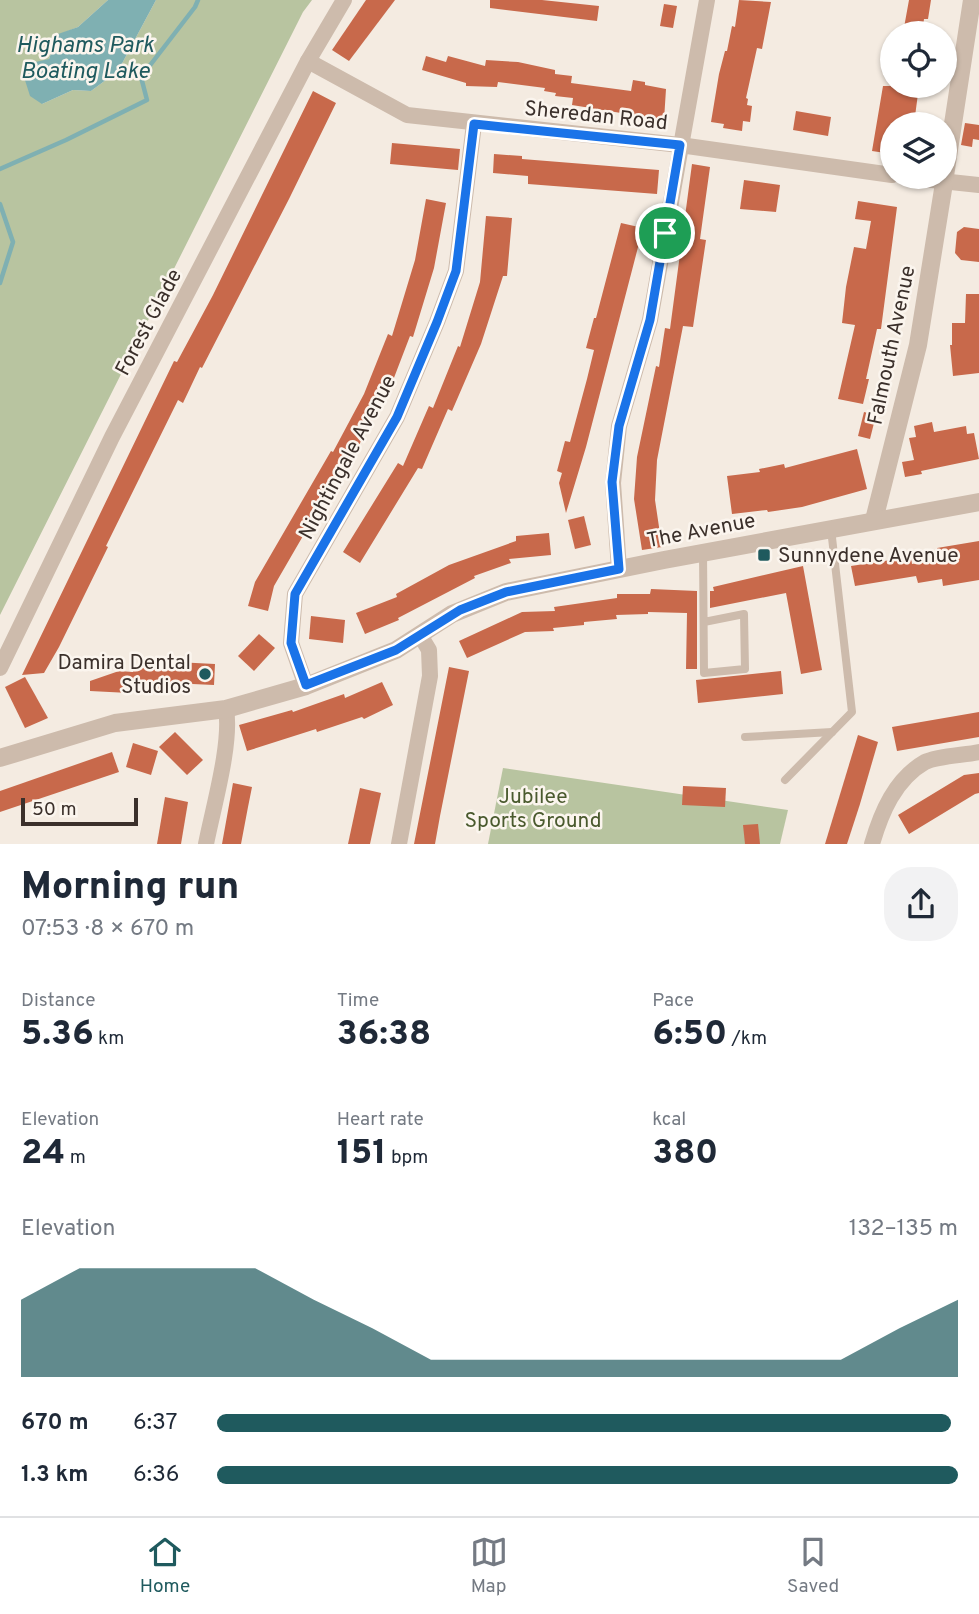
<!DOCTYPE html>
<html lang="en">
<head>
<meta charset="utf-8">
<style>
	body { margin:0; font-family:Overpass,sans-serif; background:#f2f2f3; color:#1f2937; height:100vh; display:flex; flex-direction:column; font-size:26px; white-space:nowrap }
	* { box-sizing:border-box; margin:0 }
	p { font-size:23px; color:#747a83 }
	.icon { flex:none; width:38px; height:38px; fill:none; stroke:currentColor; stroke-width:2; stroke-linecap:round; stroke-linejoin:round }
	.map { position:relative; height:844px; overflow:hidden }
	.panel { display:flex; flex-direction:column; background:#fff; flex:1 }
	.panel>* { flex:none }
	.tools { position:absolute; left:880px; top:21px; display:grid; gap:14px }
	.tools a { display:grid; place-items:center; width:77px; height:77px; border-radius:50%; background:#fff; box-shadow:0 2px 5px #0004; font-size:35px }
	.scale { position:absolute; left:21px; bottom:18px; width:117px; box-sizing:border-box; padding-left:7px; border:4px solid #3b302b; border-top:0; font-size:19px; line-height:24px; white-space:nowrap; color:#3b302b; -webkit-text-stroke:5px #fbf5ee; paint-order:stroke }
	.pin { position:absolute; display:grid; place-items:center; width:60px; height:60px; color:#fff; margin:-30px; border:4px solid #fff; border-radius:50%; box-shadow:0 2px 7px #0007 }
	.round { display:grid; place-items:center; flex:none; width:74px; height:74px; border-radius:28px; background:#f2f2f3 }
	.head { display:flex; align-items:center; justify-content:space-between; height:119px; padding:0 21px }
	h1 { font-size:38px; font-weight:800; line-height:52px }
	.figures { display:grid; grid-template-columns:repeat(3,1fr); gap:10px; height:119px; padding:7px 21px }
	.figures div { display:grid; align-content:center }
	.figures b { font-size:35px; font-weight:800 }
	.figures small { font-size:19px; font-weight:400 }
	.figures p { font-size:19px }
	.chart { height:196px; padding:14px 21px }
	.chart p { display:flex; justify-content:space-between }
	.chart svg { width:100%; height:126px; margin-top:7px; fill:#1f5a5e; opacity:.7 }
	ul { padding:0 21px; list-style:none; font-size:23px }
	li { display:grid; grid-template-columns:112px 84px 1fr; align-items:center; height:52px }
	li i { height:18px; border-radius:9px; background:#1f5a5e }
	.tab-bar { display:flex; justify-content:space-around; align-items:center; height:98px; border-top:2px solid #e0e1e3; background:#fff; font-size:19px; color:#747a83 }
	.tab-bar a { display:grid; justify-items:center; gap:4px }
	.tab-bar .active { color:#1f5a5e }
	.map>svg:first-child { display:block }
</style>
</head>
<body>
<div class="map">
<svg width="979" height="844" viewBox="0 0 979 844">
	<rect width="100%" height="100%" fill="#f4ebe1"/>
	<g fill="#b8c4a0">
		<path d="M0 0H108L78 27 58 35 49 59 42 104 73 90 91 91 118 71 156 0H312L303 12 0 615Z"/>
		<path d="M503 768 788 810 780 844H488Z"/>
	</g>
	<path fill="#7fb0b2" d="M108 0H156L118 71 91 91 73 90 42 104 30 96 24 77 31 63 49 59 58 34 78 27Z"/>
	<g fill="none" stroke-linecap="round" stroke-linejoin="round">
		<g stroke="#7fb0b2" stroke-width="4.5">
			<path d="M0 169 66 140 147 100 141 77 195 7 198 0"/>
			<path d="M0 204 13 242 0 283"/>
		</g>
	</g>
	<g fill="#c8694b">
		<path d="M366 0H395L349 61 332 50Z"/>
		<path d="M490 0H542L599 6 597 21 490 8Z"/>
		<path d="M739 0 771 2 762 49 757 48 746 98 748 99 747 105 752 106 750 122 743 121 742 131 723 128 724 124 711 122 719 74 725 51H727L732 26 735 27Z"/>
		<path d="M909 0H931L928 19H924L922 33H903Z"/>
		<path d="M664 4 677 6 673 28 660 26Z"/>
		<path d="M426 56 446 62 448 56 485 66 486 60 518 62 555 70V74L572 76 571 83 631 91 633 80 645 82V85L666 89 664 120 572 105 573 98 555 96 556 93 544 91 545 88 498 82 497 87 466 86V83L422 70Z"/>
		<path d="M883 86H919L914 124H892V154L872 151Z"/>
		<path d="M313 91 336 103 289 199 202 368 200 367 183 403 178 400 106 546 108 547 59 647 44 673 22 675 174 361 177 362 213 295Z"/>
		<path d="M796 111 831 117 828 136 793 130Z"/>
		<path d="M965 123 979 125V140L973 139 972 147 961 145Z"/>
		<path d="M392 143 460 149 458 170 390 164Z"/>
		<path d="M494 154 522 156V159L659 170 657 194 528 184V176L493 173Z"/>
		<path d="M692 164 710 167 700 239 706 240 693 327 683 326 657 460 655 500 662 547 642 550 634 499 637 457 656 366 659 367 665 328 670 329Z"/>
		<path d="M744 180 780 185 776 212 740 209Z"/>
		<path d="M426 199 446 203 434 268 413 337 410 336 387 396 384 395 354 455 351 453 274 586 268 611 248 606 255 582 331 451 333 452 364 394 388 334 392 336 415 260Z"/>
		<path d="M858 201 897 207 881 329H877L866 379H869L863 404 838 399 855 325 842 323 846 287 854 247 866 249 871 221 855 219Z"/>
		<path d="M486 216 512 218 507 276H503L481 344 452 411 448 409 422 469 418 468 360 563 343 552 398 463 403 466 429 406 433 408 458 346 460 347 480 282Z"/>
		<path d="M621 223 643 228 586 447 566 513 559 483 562 473 557 471 565 441 570 442 587 379 594 350 586 348 594 318H596Z"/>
		<path d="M964 227 979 229V262L961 260 955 253 957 232Z"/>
		<path d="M966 294H979V373L953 376 950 345H952V323H965Z"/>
		<path d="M864 412 876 415 870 439 858 436Z"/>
		<path d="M932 422 934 432 966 426 967 434 974 433 979 459 921 471 922 474 905 477 902 462 914 460 909 438 916 437 914 426Z"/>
		<path d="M857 449 867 489 802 507 768 512 767 510 732 514 727 476 760 472 759 469 784 464 785 468Z"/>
		<path d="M584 516 591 545 575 549 568 520Z"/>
		<path d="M549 533 551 555 509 559 511 563 474 576 475 578 398 618 399 620 365 634 356 613 397 597 396 594 449 565 516 541V536Z"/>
		<path d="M979 541V580L943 586 942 579 918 583 916 576 855 586 851 566 911 557 912 564 939 559 937 548Z"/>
		<path d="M803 566 822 670 801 674 786 593 710 608V591H714L713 587Z"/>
		<path d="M651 589 697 591V669H686L687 613 648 612V614L616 615 617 619 584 622V625L553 628 554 631 525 632 467 658 459 641 522 612 555 611 554 607 617 598V594H650Z"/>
		<path d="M311 616 345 620 343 643 309 639Z"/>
		<path d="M259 634 275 648 254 671 238 656Z"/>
		<path d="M176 662 215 664 214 685 171 683V691L129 689V693L90 691V681L119 671 133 672V667L175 670Z"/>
		<path d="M449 667 469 671 440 816 435 844H414Z"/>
		<path d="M781 671 783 694 698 703 696 680Z"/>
		<path d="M25 677 48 718 25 728 5 687Z"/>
		<path d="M382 682 393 705 364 719 362 717 317 732 316 729 247 751 239 725 292 710 293 712 344 694 345 698Z"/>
		<path d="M979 712V737L897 751 892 727Z"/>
		<path d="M175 732 203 760 187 775 159 747Z"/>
		<path d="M858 735 878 742 860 804 847 844H825Z"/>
		<path d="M133 743 158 751 151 775 126 767Z"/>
		<path d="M112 752 119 772 0 812V791Z"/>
		<path d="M979 773V793L975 794 909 834 898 815 964 775Z"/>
		<path d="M233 783 252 787 248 807 241 844H222Z"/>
		<path d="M683 786 726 788 725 807 682 805Z"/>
		<path d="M360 788 381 793 370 844H348Z"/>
		<path d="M165 797 188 802 181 844H157Z"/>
		<path d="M758 824 760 844H745L743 825Z"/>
	</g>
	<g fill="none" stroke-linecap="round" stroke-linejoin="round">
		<g stroke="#cdbbac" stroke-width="8">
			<path d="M703 552 704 673 745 669 744 614 704 622"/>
			<path d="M745 737 832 732"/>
			<path d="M785 780 852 712 831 529"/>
		</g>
		<g stroke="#cdbbac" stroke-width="16">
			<path d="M308 61 407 115 680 145 892 175"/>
			<path d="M904 177 979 185"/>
			<path d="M619 569 613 483 619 426 650 320 707 0"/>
			<path d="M0 668 112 437 308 61 344 0"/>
			<path d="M306 686 291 643 295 594 397 417 437 322 456 271 474 124"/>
			<path d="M206 844C213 808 232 743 226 709"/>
			<path d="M399 844 430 676 429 650 420 635"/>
			<path d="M872 844C881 813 895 779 925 762 937 756 965 755 979 752"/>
		</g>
		<g stroke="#cdbbac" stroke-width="18">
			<path d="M945 176 972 0"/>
			<path d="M874 520 918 345 945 177"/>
			<path d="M0 758 115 723 226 709 306 686 396 650 452 614 506 592 664 560 979 502"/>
		</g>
	</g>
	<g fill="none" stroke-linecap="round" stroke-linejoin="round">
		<g stroke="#fff" stroke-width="14">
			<path id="route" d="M474 124 680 145 650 320 619 426 612 482 619 569 506 592 460 610 396 650 306 685 291 643 295 594 397 417 437 322 456 271Z"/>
		</g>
		<use href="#route" stroke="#1a73e8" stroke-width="9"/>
	</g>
	<g fill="#1f5a5e" stroke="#fbf5ee" stroke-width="2.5">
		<rect x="757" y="548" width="14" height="14" rx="3.5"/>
		<circle cx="205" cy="674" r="7"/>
	</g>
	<g text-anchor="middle" stroke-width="5" stroke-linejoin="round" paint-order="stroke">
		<g font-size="21" fill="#3b302b" stroke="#fbf5ee">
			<text transform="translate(596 115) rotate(6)" y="7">Sheredan Road</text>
			<text transform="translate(148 322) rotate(-62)" y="7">Forest Glade</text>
			<text transform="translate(891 345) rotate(-78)" y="7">Falmouth Avenue</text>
			<text transform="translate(347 457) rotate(-62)" y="7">Nightingale Avenue</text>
			<text transform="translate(701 530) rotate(-11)" y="7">The Avenue</text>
		</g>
		<g font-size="21" fill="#3b302b" stroke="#fbf5ee" text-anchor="start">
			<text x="778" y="562">Sunnydene Avenue</text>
			<text x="191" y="669" text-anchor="end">Damira Dental<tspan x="191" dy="24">Studios</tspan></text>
		</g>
		<g font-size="21" fill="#4a5a2e" stroke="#fbf5ee">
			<text x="533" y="803">Jubilee<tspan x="533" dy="24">Sports Ground</tspan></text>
		</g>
		<g font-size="23" font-style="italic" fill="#1f5a5e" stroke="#fbf5ee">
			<text x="85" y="52">Highams Park<tspan x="85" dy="26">Boating Lake</tspan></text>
		</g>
	</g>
</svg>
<div class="tools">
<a><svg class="icon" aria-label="locate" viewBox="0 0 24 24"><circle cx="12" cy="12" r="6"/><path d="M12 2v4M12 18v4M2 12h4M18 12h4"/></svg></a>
<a><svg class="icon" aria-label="layers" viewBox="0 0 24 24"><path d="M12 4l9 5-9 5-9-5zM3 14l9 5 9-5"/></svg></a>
</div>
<div class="scale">50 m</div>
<div class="pin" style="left:665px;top:233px;background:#1e9e55"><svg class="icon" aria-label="arrive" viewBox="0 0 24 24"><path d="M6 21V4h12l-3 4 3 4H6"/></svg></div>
</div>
<section class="panel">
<div class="head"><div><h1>Morning run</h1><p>07:53 · 8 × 670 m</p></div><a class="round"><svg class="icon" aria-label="share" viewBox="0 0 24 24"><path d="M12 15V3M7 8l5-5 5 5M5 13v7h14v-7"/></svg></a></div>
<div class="figures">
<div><p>Distance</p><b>5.36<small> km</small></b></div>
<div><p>Time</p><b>36:38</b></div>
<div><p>Pace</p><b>6:50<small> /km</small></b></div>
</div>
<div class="figures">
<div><p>Elevation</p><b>24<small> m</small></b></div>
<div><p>Heart rate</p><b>151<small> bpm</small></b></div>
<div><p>kcal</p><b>380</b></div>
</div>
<div class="chart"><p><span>Elevation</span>132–135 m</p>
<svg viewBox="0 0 160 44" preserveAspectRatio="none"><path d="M0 44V17L10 6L20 6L30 6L40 6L50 17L60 27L70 38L80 38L90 38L100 38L110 38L120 38L130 38L140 38L150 27L160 17V44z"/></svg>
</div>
<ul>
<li><b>670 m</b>6:37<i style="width:99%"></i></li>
<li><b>1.3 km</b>6:36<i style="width:100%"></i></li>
</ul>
</section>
<nav class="tab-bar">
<a class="active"><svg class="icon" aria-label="home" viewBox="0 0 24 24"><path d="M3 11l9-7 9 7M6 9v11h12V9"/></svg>Home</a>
<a><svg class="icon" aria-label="map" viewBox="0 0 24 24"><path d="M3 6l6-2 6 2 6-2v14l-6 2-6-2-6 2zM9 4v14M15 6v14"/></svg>Map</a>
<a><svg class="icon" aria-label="saved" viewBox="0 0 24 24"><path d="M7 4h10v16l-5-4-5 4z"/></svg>Saved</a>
</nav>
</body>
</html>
